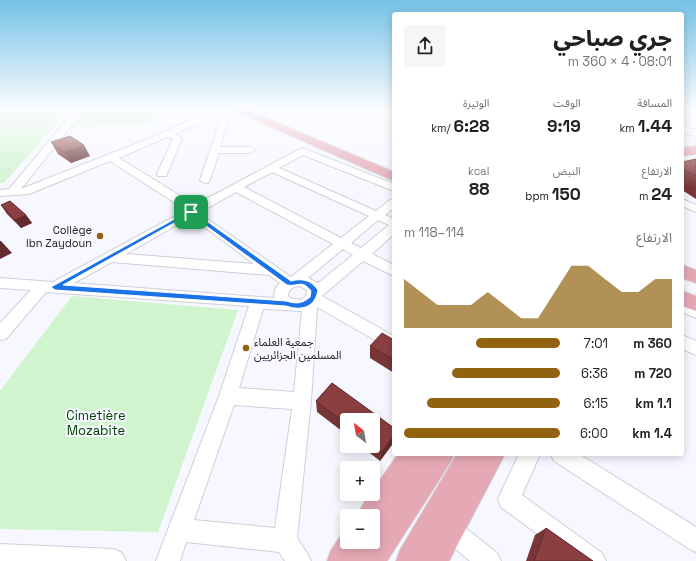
<!DOCTYPE html>
<html lang="ar">
<head>
<meta charset="utf-8">
<style>
	body { margin:0; font-family:"Space Grotesk","Noto Sans Arabic",sans-serif; background:#f6f6f6; color:#202124; direction:rtl; height:100vh; display:flex; flex-direction:column; font-size:15px; white-space:nowrap }
	* { box-sizing:border-box; margin:0 }
	p { font-size:13px; color:#757577 }
	.icon { flex:none; width:22px; height:22px; fill:none; stroke:currentColor; stroke-width:2; stroke-linecap:round; stroke-linejoin:round }
	.map { position:relative; flex:1; overflow:hidden; direction:ltr }
	.drawer { position:absolute; left:392px; top:12px; width:292px; height:444px; display:flex; flex-direction:column; background:#fff; border-radius:4px; box-shadow:0 2px 10px #0003; direction:rtl }
	.drawer>* { flex:none }
	.needle { width:26px; rotate:329deg }
	.tools { position:absolute; left:340px; top:413px; display:grid; gap:8px }
	.tools a { display:grid; place-items:center; width:40px; height:40px; border-radius:4px; background:#fff; box-shadow:0 2px 10px #0003; font-size:20px }
	.pin { position:absolute; display:grid; place-items:center; width:34px; height:34px; color:#fff; margin:-17px; border-radius:8px; box-shadow:0 2px 6px #0006 }
	.round { display:grid; place-items:center; flex:none; width:42px; height:42px; border-radius:4px; background:#f6f6f6 }
	.overview { display:flex; align-items:center; justify-content:space-between; height:68px; padding:0 12px }
	h1 { font-size:22px; font-weight:800; line-height:30px }
	.figures { display:grid; grid-template-columns:repeat(3,1fr); gap:6px; height:68px; padding:4px 12px }
	.figures div { display:grid; align-content:center }
	.figures b { font-size:17px; font-weight:800 }
	.figures small { font-size:11px; font-weight:400 }
	.figures p { font-size:11px }
	.chart { height:112px; padding:8px 12px }
	.chart p { display:flex; justify-content:space-between }
	.chart svg { width:100%; height:72px; margin-top:4px; fill:#91630f; opacity:.7 }
	ul { padding:0 12px; list-style:none; font-size:13px }
	li { display:grid; grid-template-columns:64px 48px 1fr; align-items:center; height:30px }
	li i { height:10px; border-radius:5px; background:#91630f }
	.map>svg:first-child { display:block }
</style>
</head>
<body>
<div class="map">
<svg width="696" height="561" viewBox="0 0 696 561">
	<rect width="100%" height="100%" fill="#f7f8ff"/>
	<g fill="#d0f4cd">
		<path d="M0 109H69L4 183H0Z"/>
		<path d="M84 109H159L153 122 69 128Z"/>
		<path d="M72 296 238 310 158 532 0 529V391Z"/>
	</g>
	<g fill="none" stroke-linecap="round" stroke-linejoin="round">
		<g stroke="#cecfd7" stroke-width="2">
			<g id="minor">
				<path d="M76 109H85L21 189 153 137 215 109H232L220 147H250L255 150 250 153H219L209 182 205 183 200 180 223 112 175 134 182 138 166 176H158L157 174 173 139 167 137 119 158 195 205 302 148 394 184V191L303 155 279 168 376 211 390 200 394 199V208L385 215 394 219V234L372 254 394 265V276L363 261 322 296 394 336V351L317 307 311 401 297 538 307 553 311 561H285L279 552 186 542 180 561H156L219 396 249 306 46 292 6 339 0 340V323L31 290 0 288V278L53 282 186 210 110 161 29 194 0 196V190L9 189ZM272 172 369 216 341 238 244 187ZM236 192 333 244 291 277 199 213ZM191 217 254 264 126 254ZM378 220 389 225 361 248 351 243ZM343 249 353 255 318 283 308 278ZM112 262 269 275 280 283 275 289 274 298 74 283ZM300 286 307 290 306 296 301 300 290 298 288 296 289 291 294 287ZM263 309 302 311 294 392 239 388ZM234 405 292 409 275 528 194 520Z"/>
				<path d="M682 127 696 130V136L682 133Z"/>
				<path d="M682 199 696 205V212L682 206Z"/>
				<path d="M682 300 696 306V318L682 312Z"/>
				<path d="M682 335 696 341V355L682 349Z"/>
				<path d="M519 454H540L522 495 602 553 606 561H574L501 507 498 499Z"/>
				<path d="M551 454H579L696 527V552L688 548 554 461Z"/>
				<path d="M449 518 457 521 497 553 501 561H470L441 537 438 529 441 521Z"/>
				<path d="M0 544 114 549 122 553 126 561H0Z"/>
			</g>
		</g>
		<g stroke="#d7d7d8" stroke-width="2">
			<g id="major">
				<path d="M230 109H245L394 172V181Z"/>
				<path d="M696 146V154L682 156V148Z"/>
				<path d="M682 265 696 270V283L682 278Z"/>
				<path d="M682 291 696 296V311L682 306Z"/>
				<path d="M398 454H454L450 463 387 561H327L331 550 344 531 347 530V542H373V516H358L362 506 370 494H373V490Z"/>
				<path d="M457 454H505L449 561H396L400 550Z"/>
			</g>
		</g>
		<use href="#minor" fill="#fff" fill-rule="evenodd"/>
		<use href="#major" fill="#e5a9b5" fill-rule="evenodd"/>
	</g>
	<g fill="#783638">
		<path d="M51 142 90 156 71 163 58 154Z"/>
		<path d="M696 159V199L682 190V162Z"/>
		<path d="M1 205 26 215 32 223 21 228 7 214Z"/>
		<path d="M394 340V373L370 358V346Z"/>
		<path d="M332 383 394 428V442L380 461 361 446H373V420H347V435L317 412 316 401Z"/>
		<path d="M546 528 593 561H526L535 535Z"/>
	</g>
	<g fill="#622c2e">
		<path d="M84 145 90 156 71 163 64 152Z"/>
		<path d="M26 215 32 223 21 228 15 220Z"/>
		<path d="M0 241H1L12 253 0 259Z"/>
		<path d="M394 435V442L380 461 382 452Z"/>
	</g>
	<g fill="#8c3f41" stroke="#622c2e">
		<path d="M70 136 84 145 64 152 51 142Z"/>
		<path d="M696 159V176L682 168V162Z"/>
		<path d="M10 201 26 215 15 220 1 205Z"/>
		<path d="M382 333 394 340V360L370 346Z"/>
		<path d="M332 383 394 428V435L382 452 373 445V420H347V425L316 401Z"/>
		<path d="M546 528 593 561H534Z"/>
	</g>
	<linearGradient id="sky" x2="0" y2="1"><stop stop-color="#74c2e6"/><stop offset="0.58" stop-color="#fbfcff"/><stop offset="1" stop-color="#fbfcff" stop-opacity="0"/></linearGradient>
	<rect width="696" height="188" fill="url(#sky)"/>
	<path fill="#1a73e8" stroke="#fff" fill-rule="evenodd" d="M191 210 291 281C302 278 311 280 318 290 315 308 301 311 286 306L55 290 51 287ZM190 214 287 285C298 287 302 279 311 291L310 297C302 304 296 304 286 301L63 285Z"/>
	<g fill="#91630f" stroke="#f7f8ff" stroke-width="1.5">
		<circle cx="100" cy="236" r="4"/>
		<circle cx="246" cy="348" r="4"/>
	</g>
	<g text-anchor="middle" stroke-width="4" stroke-linejoin="round" paint-order="stroke">
		<g font-size="11" fill="#212225" stroke="#f7f8ff" text-anchor="end">
			<text x="92" y="234">Collège<tspan x="92" dy="13">Ibn Zaydoun</tspan></text>
			<text x="254" y="346" text-anchor="start">جمعية العلماء<tspan x="254" dy="13">المسلمين الجزائريين</tspan></text>
		</g>
		<g font-size="13" fill="#034306" stroke="#f7f8ff">
			<text x="96" y="420">Cimetière<tspan x="96" dy="15">Mozabite</tspan></text>
		</g>
	</g>
</svg>
<div class="tools">
<a><svg class="needle" viewBox="-14 -14 28 28"><path d="M0-13l5 13h-10z" fill="#e53935"/><path d="M0 13l5-13h-10z" fill="#757577"/></svg></a>
<a>+</a>
<a>−</a>
</div>
<div class="pin" style="left:191px;top:212px;background:#1e9e55"><svg class="icon" aria-label="arrive" viewBox="0 0 24 24"><path d="M6 21V4h12l-3 4 3 4H6"/></svg></div>
<section class="drawer">
<div class="overview"><div><h1>جري صباحي</h1><p>08:01 · 4 × 360 m</p></div><a class="round"><svg class="icon" aria-label="share" viewBox="0 0 24 24"><path d="M12 15V3M7 8l5-5 5 5M5 13v7h14v-7"/></svg></a></div>
<div class="figures">
<div><p>المسافة</p><b>1.44<small> km</small></b></div>
<div><p>الوقت</p><b>9:19</b></div>
<div><p>الوتيرة</p><b>6:28<small> /km</small></b></div>
</div>
<div class="figures">
<div><p>الارتفاع</p><b>24<small> m</small></b></div>
<div><p>النبض</p><b>150<small> bpm</small></b></div>
<div><p>kcal</p><b>88</b></div>
</div>
<div class="chart"><p><span>الارتفاع</span>114–118 m</p>
<svg viewBox="0 0 160 44" preserveAspectRatio="none"><path d="M0 44V14L10 22L20 30L30 30L40 30L50 22L60 30L70 38L80 38L90 22L100 6L110 6L120 14L130 22L140 22L150 14L160 14V44z"/></svg>
</div>
<ul>
<li><b>360 m</b>7:01<i style="width:54%"></i></li>
<li><b>720 m</b>6:36<i style="width:69%"></i></li>
<li><b>1.1 km</b>6:15<i style="width:85%"></i></li>
<li><b>1.4 km</b>6:00<i style="width:100%"></i></li>
</ul>
</section>
</div>
</body>
</html>
